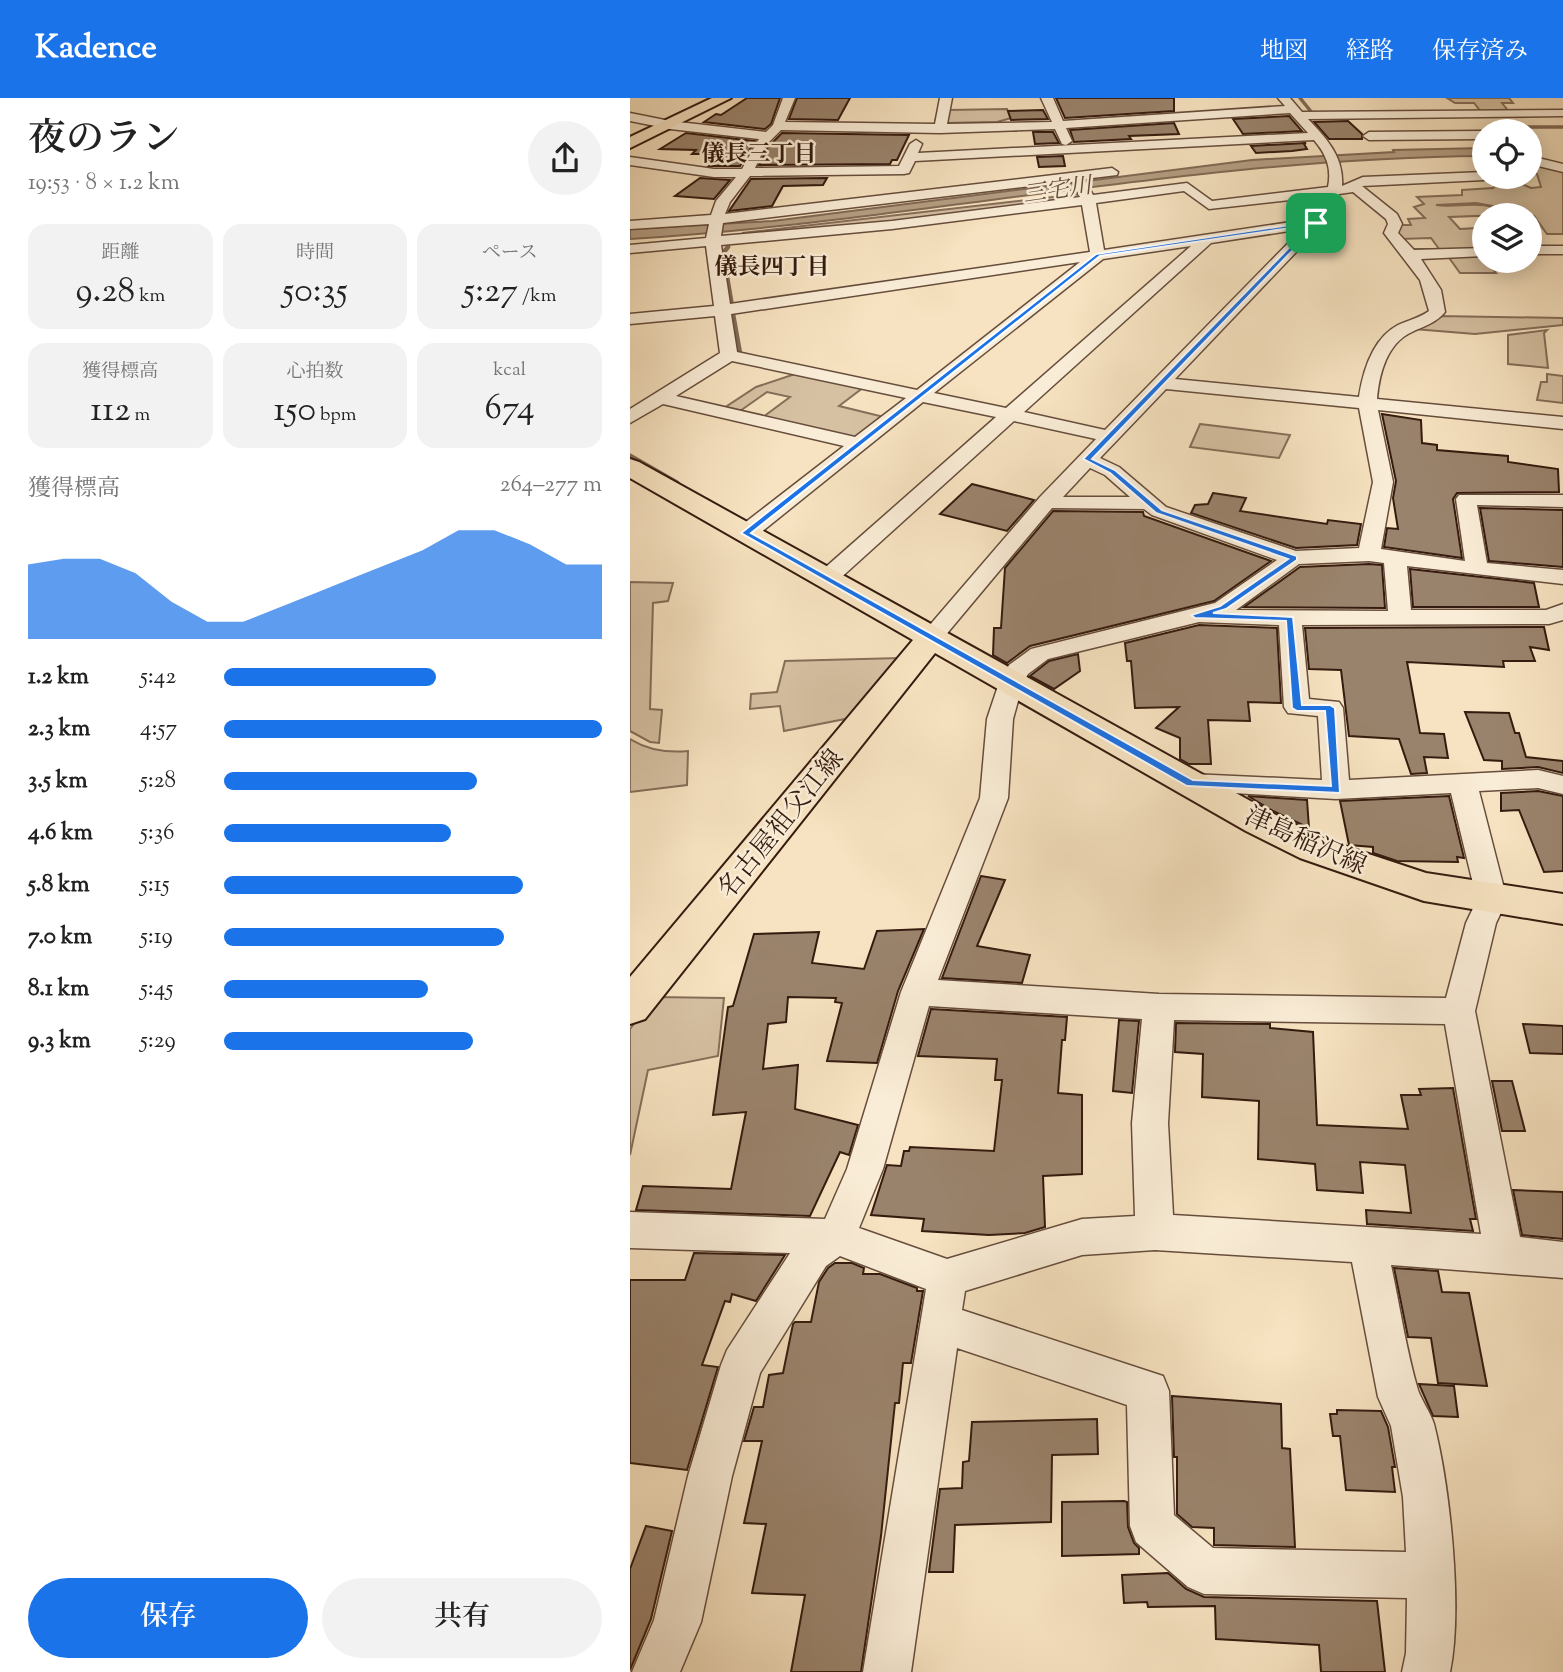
<!DOCTYPE html>
<html lang="ja">
<head>
<meta charset="utf-8">
<style>
	body { margin:0; font-family:"Sorts Mill Goudy","Noto Serif JP",serif; background:#f2f2f2; color:#222; height:100vh; display:flex; flex-direction:column; font-size:26px; white-space:nowrap }
	* { box-sizing:border-box; margin:0 }
	p { font-size:23px; color:#767676 }
	.icon { flex:none; width:38px; height:38px; fill:none; stroke:currentColor; stroke-width:2; stroke-linecap:round; stroke-linejoin:round }
	.map { position:relative; flex:1; overflow:hidden }
	.panel { display:flex; flex-direction:column; background:#fff; width:630px }
	.panel>* { flex:none }
	.tools { position:absolute; left:842px; top:21px; display:grid; gap:14px }
	.tools a { display:grid; place-items:center; width:70px; height:70px; border-radius:50%; background:#fff; box-shadow:0 4px 18px #0003; font-size:35px }
	.pin { position:absolute; display:grid; place-items:center; width:60px; height:60px; color:#fff; margin:-30px; border-radius:14px; box-shadow:0 4px 10px #0006 }
	.round { display:grid; place-items:center; flex:none; width:74px; height:74px; border-radius:37px; background:#f2f2f2 }
	.summary { display:flex; align-items:center; justify-content:space-between; height:119px; padding:0 28px }
	h1 { font-size:38px; font-weight:600; line-height:52px }
	.figures { display:grid; grid-template-columns:repeat(3,1fr); gap:10px; height:119px; padding:7px 28px }
	.figures div { display:grid; align-content:center; border-radius:18px; background:#f2f2f2; text-align:center }
	.figures b { font-size:35px; font-weight:600 }
	.figures small { font-size:19px; font-weight:400 }
	.figures p { font-size:19px }
	.chart { height:196px; padding:14px 28px }
	.chart p { display:flex; justify-content:space-between }
	.chart svg { width:100%; height:126px; margin-top:7px; fill:#1a73e8; opacity:.7 }
	.cta { display:flex; gap:14px; margin-top:auto; padding:14px 28px }
	.cta a { flex:1; height:80px; border-radius:42px; background:#1a73e8; color:#fff; font-size:28px; font-weight:600; line-height:80px; text-align:center }
	.cta a+a { background:#f2f2f2; color:#222 }
	ul { padding:0 28px; list-style:none; font-size:23px }
	li { display:grid; grid-template-columns:112px 84px 1fr; align-items:center; height:52px }
	li i { height:18px; border-radius:9px; background:#1a73e8 }
	header { display:flex; align-items:center; gap:42px; box-sizing:border-box; height:98px; padding:0 35px; background:#1a73e8; color:#fff }
	header strong { font-size:33px }
	nav { display:flex; gap:38px; margin-inline-start:auto; font-size:24px }
	main { display:flex; flex:1; min-height:0 }
	.map>svg:first-child { display:block }
</style>
</head>
<body>
<header>
<strong>Kadence</strong>
<nav><a>地図</a><a>経路</a><a>保存済み</a></nav>
</header>
<main>
<section class="panel">
<div class="summary"><div><h1>夜のラン</h1><p>19:53 · 8 × 1.2 km</p></div><a class="round"><svg class="icon" aria-label="share" viewBox="0 0 24 24"><path d="M12 15V3M7 8l5-5 5 5M5 13v7h14v-7"/></svg></a></div>
<div class="figures">
<div><p>距離</p><b>9.28<small> km</small></b></div>
<div><p>時間</p><b>50:35</b></div>
<div><p>ペース</p><b>5:27<small> /km</small></b></div>
</div>
<div class="figures">
<div><p>獲得標高</p><b>112<small> m</small></b></div>
<div><p>心拍数</p><b>150<small> bpm</small></b></div>
<div><p>kcal</p><b>674</b></div>
</div>
<div class="chart"><p><span>獲得標高</span>264–277 m</p>
<svg viewBox="0 0 160 44" preserveAspectRatio="none"><path d="M0 44V18L10 16L20 16L30 21L40 31L50 38L60 38L70 33L80 28L90 23L100 18L110 13L120 6L130 6L140 11L150 18L160 18V44z"/></svg>
</div>
<ul>
<li><b>1.2 km</b>5:42<i style="width:56%"></i></li>
<li><b>2.3 km</b>4:57<i style="width:100%"></i></li>
<li><b>3.5 km</b>5:28<i style="width:67%"></i></li>
<li><b>4.6 km</b>5:36<i style="width:60%"></i></li>
<li><b>5.8 km</b>5:15<i style="width:79%"></i></li>
<li><b>7.0 km</b>5:19<i style="width:74%"></i></li>
<li><b>8.1 km</b>5:45<i style="width:54%"></i></li>
<li><b>9.3 km</b>5:29<i style="width:66%"></i></li>
</ul>
<div class="cta"><a>保存</a><a>共有</a></div>
</section>
<div class="map">
<svg width="933" height="1574" viewBox="0 0 933 1574">
	<rect width="100%" height="100%" fill="#f7e3c1"/>
	<filter id="stains"><feTurbulence type="fractalNoise" baseFrequency=".00286" numOctaves="4"/><feColorMatrix values="0 0 0 0 .2 0 0 0 0 .09 0 0 0 0 .02 0 0 0 .5 -.17"/></filter>
	<radialGradient id="worn" r=".72"><stop offset=".6" stop-color="#630" stop-opacity="0"/><stop offset="1" stop-color="#630" stop-opacity=".3"/></radialGradient>
	<g fill="#d6c1a3" stroke="#866e59" stroke-width="2">
		<path d="M817 0H879L883 5H872L880 15H852L844 5H825Z"/>
		<path d="M377 11 381 20 367 24 316 25 318 12Z"/>
		<path d="M900 63 933 72V136H917L904 118 879 117 873 110 846 105 806 107C827 111 858 99 874 117L819 119 830 131 847 130 854 139V152L786 155 779 151H809L801 140 770 141 765 135 769 127H781L778 121 795 120 784 109 794 106 787 99 832 97V92L863 90 867 86H892L901 90 911 89 907 76 900 74Z"/>
		<path d="M449 96 450 99 259 126 112 135Z"/>
		<path d="M851 156 866 175H830L817 157Z"/>
		<path d="M809 218 933 220V227L845 236 784 231Z"/>
		<path d="M917 232 914 235 918 270 878 266V237Z"/>
		<path d="M168 275 234 289 209 308 254 319 232 337 221 340 133 319 160 299 137 294 110 313 94 310 126 289Z"/>
		<path d="M917 276 933 278V305L907 302 911 284H917Z"/>
		<path d="M570 326 660 337 649 360 560 349Z"/>
		<path d="M0 484 43 485 38 503 23 505 20 611 32 612 29 645 20 644 0 633Z"/>
		<path d="M270 560 220 620 154 633 150 608 120 611 121 596 147 594 155 563Z"/>
		<path d="M0 641C18 652 37 655 58 653L57 687 0 694Z"/>
		<path d="M25 899 94 900 88 958 18 972 0 1057V931Z"/>
	</g>
	<path fill="#b59f84" stroke="#826a55" stroke-width="2" d="M854 50V58C568 60 286 123 0 141V131L143 123 622 62 764 54 763 52Z"/>
	<g fill="none" stroke-linecap="round" stroke-linejoin="round">
		<g stroke="#826a55" stroke-width="3.5">
			<path d="M670 0 683 16"/>
			<path d="M297 28H305L307 18"/>
			<path d="M898 29H933"/>
		</g>
		<g stroke="#826a55" stroke-width="4.5">
			<path d="M98 149 93 155 102 208"/>
			<path d="M103 216 110 255"/>
		</g>
		<path stroke="#826a55" stroke-width="5" d="M0 358 47 385"/>
	</g>
	<g fill="#9a836c" stroke="#351b0f" stroke-width="2">
		<path d="M117 0H150L141 26 135 31 74 24 86 16 91 17Z"/>
		<path d="M167 0H220L208 22 159 21Z"/>
		<path d="M426 0H544V13L435 20Z"/>
		<path d="M413 12 418 21 381 22 378 13Z"/>
		<path d="M659 18 672 33 613 36 603 21Z"/>
		<path d="M718 23 732 36V41H699L684 24Z"/>
		<path d="M544 25 549 36 499 38 501 41 444 44 440 32Z"/>
		<path d="M403 34H423L429 45 405 46Z"/>
		<path d="M56 35 125 43 110 68H79L93 56H62L66 52 30 51Z"/>
		<path d="M152 35 279 37 267 62H262L260 66 129 67 138 49Z"/>
		<path d="M676 45 674 46 677 51 662 53 626 55 621 48Z"/>
		<path d="M433 58 435 68 409 69 407 59Z"/>
		<path d="M70 80 100 82 84 101 45 98Z"/>
		<path d="M197 80 193 87 153 88 142 108 99 113 121 81Z"/>
		<path d="M752 316 791 322 792 345 807 347V352L878 358V364L928 371 929 394 827 395 823 401 832 460 754 449 757 430 768 431 763 400 766 383Z"/>
		<path d="M342 386 377 395 404 402 377 433 310 416Z"/>
		<path d="M583 395 616 400 610 413 697 426 698 422 731 426 727 447 666 450 561 415 565 407 578 406Z"/>
		<path d="M850 410 933 412V469L859 463Z"/>
		<path d="M423 413 513 414 514 418 641 463 584 503 400 548 377 565 363 557 364 530H371L375 470Z"/>
		<path d="M739 466 752 467 755 510 614 509 670 469Z"/>
		<path d="M780 471 904 485 909 509H783Z"/>
		<path d="M569 527 647 530 651 605 618 604 620 623 578 622 581 666H559L550 661V640L526 630 549 609 505 610 501 563H497L495 545Z"/>
		<path d="M914 529 919 552 900 549 905 563H873L874 569 777 564 790 635 814 636 818 660 794 659 797 675 781 676 769 641 719 638 711 572 679 571 675 530Z"/>
		<path d="M448 556 450 573 424 591 400 578 419 563Z"/>
		<path d="M835 614 879 615 885 635H889L896 659 933 663V675L908 669 872 671V663L854 662Z"/>
		<path d="M908 693 933 698V773L914 774 889 712 871 713V695Z"/>
		<path d="M618 698 677 702 679 730 643 713Z"/>
		<path d="M819 698 834 760 827 759 828 764 767 763 743 755V749L719 747 710 703Z"/>
		<path d="M351 778 375 782 347 848 400 857 392 885 312 880Z"/>
		<path d="M294 831 268 893 247 965 197 963 212 905 205 904 206 900 158 899 156 924 138 926 133 971 168 967 165 1011 228 1027 219 1057 210 1054 180 1118 6 1112 13 1088 101 1091 116 1014 83 1017 98 909 103 908 124 836 189 834 182 865 234 871 247 833Z"/>
		<path d="M301 911 437 919 435 942H432L428 995 452 997V1076L413 1078 415 1129 395 1135 359 1137 292 1133 294 1121 241 1117 257 1067 271 1068 274 1053H279L280 1049 364 1053 372 982H365L367 961 288 958Z"/>
		<path d="M489 922 509 923 502 995 483 993Z"/>
		<path d="M546 925 640 926V930L683 934 687 1027 778 1031 771 997H791L789 991 823 990 846 1121H840L843 1133 737 1126 736 1112 781 1115 775 1067 730 1064 733 1095 687 1092 685 1066 628 1061 629 1003 572 999 573 956 545 954Z"/>
		<path d="M893 926 933 928V956L900 955Z"/>
		<path d="M862 983H882L895 1033H872Z"/>
		<path d="M883 1092 933 1094V1141L892 1137Z"/>
		<path d="M64 1155 155 1157 126 1203 102 1196 100 1204 95 1203 72 1267 88 1269 57 1372 0 1365V1182H55Z"/>
		<path d="M205 1165H222L234 1170 233 1176H250L287 1190V1193H293L281 1265H273L269 1305H265L251 1438 231 1574H161L175 1497 122 1495 136 1426 114 1425 132 1343H114L124 1309H133L139 1277 153 1275 163 1226 165 1224H181L189 1184 198 1170Z"/>
		<path d="M764 1170 808 1173 812 1194 839 1195 857 1288 808 1285 801 1240 778 1239Z"/>
		<path d="M789 1286 824 1288 828 1319 803 1318Z"/>
		<path d="M542 1298 651 1306 652 1350 660 1351 665 1449 584 1447V1430L562 1429 547 1416V1359H544Z"/>
		<path d="M707 1312 751 1313 758 1329 765 1369H762L765 1394 716 1392 710 1338H703L700 1316H707Z"/>
		<path d="M467 1321 468 1356 422 1357 421 1424 325 1427 323 1474H299L310 1391 332 1390 333 1364 339 1363 342 1324Z"/>
		<path d="M494 1403 497 1404 498 1429 504 1445 509 1450V1456L432 1458V1404Z"/>
		<path d="M16 1428 42 1433 21 1521 0 1572V1471Z"/>
		<path d="M538 1475 556 1491 574 1499 747 1503 755 1574H691L689 1547 586 1541 585 1508 518 1509 517 1504 494 1505 492 1477Z"/>
	</g>
	<g fill="none" stroke-linecap="round" stroke-linejoin="round">
		<g stroke="#664d3c" stroke-width="3">
			<g id="minor">
				<path d="M153 0H165L155 24 305 26 310 0H322L317 26 422 24 411 0H423L433 23 655 8 648 0H660L672 14 933 12V18L678 21C697 41 714 59 712 88L733 79 854 74V79H860L854 82 732 88 767 116 772 126 768 135 784 152 854 150V158L791 161 811 192 815 214C806 225 794 228 782 234 757 245 749 276 747 301L933 319V331L748 312 763 384 751 451 835 463 826 401 829 397H933V409L847 407 857 465 933 472V486L777 468 781 512H916L933 506V522L919 526 672 527 679 601 709 604 713 610 719 682 908 672 933 678V696L908 690 849 693 877 802 866 825 845 913 890 1139 933 1144V1180L761 1167C770 1208 776 1252 788 1292 792 1303 800 1314 804 1326 820 1389 833 1511 820 1574H772L776 1555 777 1500 574 1496 558 1489 506 1444 500 1428 497 1307 327 1250 281 1574H233L296 1191 210 1158 196 1168 130 1275 102 1378 71 1524 50 1574H2L24 1522 58 1378 91 1267 97 1252 160 1155 0 1150V1114L195 1121 217 1071 271 894 350 700 357 621 369 585 379 567 401 551 585 505 647 462 522 417 514 411 422 410 309 545 301 547 293 545 289 540 293 535 410 399 466 341 384 323 205 485H189L186 480 189 475 366 319 293 304 124 440H108L105 435 108 430 214 348 33 306 0 325V311L90 255 85 218 0 226V216L84 208 76 148 0 155V147L76 140 79 126 0 131V123L81 117 86 103 106 79H84L0 67V59L84 71H112L129 41 40 31 0 23V15L40 23 136 34 143 27ZM660 15 678 35 288 55 292 46 286 42 280 46 269 68 125 70 136 47 151 32 310 35 425 31 432 46 436 47 442 43 436 30ZM684 42C696 56 702 70 698 89L582 103 557 85 463 97 454 81 487 77 488 74 482 70 95 116 100 104 120 78 274 76 279 75 285 63ZM442 83 450 99 262 123 91 138 93 125ZM554 93 579 111 695 98 681 121 474 152 466 105ZM723 94 756 121 758 126 754 135 790 182 799 213C789 220 779 222 768 227 743 240 733 273 729 299L545 281 691 128 709 96ZM452 107 460 154 100 206 91 147 262 131ZM672 131 475 332 394 314 581 145ZM561 148 376 310 304 295 473 161ZM450 164 287 292 107 254 101 216ZM102 263 276 300 225 339 46 298ZM536 291 729 310 743 384 729 450 666 453 536 409 489 369 470 360ZM460 370 475 377 500 399H433ZM739 463 754 465 758 513 606 512 669 466ZM569 524 649 527 654 609 658 615 688 618 692 682 561 676 551 678 547 685 551 692 706 701 821 695 847 802 836 825 816 900 529 896 308 882 378 700 383 621 393 585 398 576 418 561ZM299 908 512 921 502 1025 505 1118 452 1121 317 1161 229 1130 253 1071ZM544 922 815 926 851 1136 543 1117 538 1025ZM525 1152 722 1164 748 1299 761 1328 773 1399 776 1454 583 1450 544 1417 539 1293 533 1278 332 1212 335 1193 452 1157Z"/>
				<path d="M851 33 854 34V40L851 41 739 42 733 38 739 34Z"/>
				<path d="M900 58 933 66V74L900 66Z"/>
				<rect x="900" y="148" width="33" height="8"/>
			</g>
		</g>
		<g stroke="#351b0f" stroke-width="4">
			<g id="major">
				<path d="M82 0H101L0 50V39Z"/>
				<path d="M0 361 9 364 642 715 696 742 796 775 933 796V826L794 803 670 760 616 733 305 555 15 921 0 926V879L283 542 0 380Z"/>
			</g>
		</g>
		<use href="#minor" fill="#faedd7" fill-rule="evenodd"/>
		<use href="#major" fill="#f7e3c1" fill-rule="evenodd"/>
	</g>
	<path fill="#1a73e8" stroke="#fff" stroke-width="2" fill-rule="evenodd" d="M686 123 688 126 462 361 485 372 532 412 667 458V462L596 511 583 515 663 519 672 607H700L705 610 710 695 557 688 111 435 466 156ZM681 127 453 361 480 375 526 415 658 461 590 508 561 517 565 520 656 523 662 610 667 613H695L701 688 563 682 121 435 470 158Z"/>
	<g text-anchor="middle" stroke-width="5" stroke-linejoin="round" paint-order="stroke">
		<g font-size="23" font-weight="bold" fill="#351b0f" stroke="#faedd7">
			<text x="129" y="63">儀長三丁目</text>
			<text x="142" y="176">儀長四丁目</text>
		</g>
		<g font-size="23" font-style="italic" fill="#624938" stroke="#faedd7">
			<text transform="translate(427 91) rotate(-8)" y="8">三宅川</text>
		</g>
		<g font-size="26" fill="#351b0f" stroke="#faedd7">
			<text transform="translate(150 725) rotate(-51)" y="9">名古屋祖父江線</text>
			<text transform="translate(676 742) rotate(24)" y="9">津島稲沢線</text>
		</g>
	</g>
	<rect width="100%" height="100%" filter="url(#stains)"/>
	<rect width="100%" height="100%" fill="url(#worn)"/>
</svg>
<div class="tools">
<a><svg class="icon" aria-label="locate" viewBox="0 0 24 24"><circle cx="12" cy="12" r="6"/><path d="M12 2v4M12 18v4M2 12h4M18 12h4"/></svg></a>
<a><svg class="icon" aria-label="layers" viewBox="0 0 24 24"><path d="M12 4l9 5-9 5-9-5zM3 14l9 5 9-5"/></svg></a>
</div>
<div class="pin" style="left:686px;top:125px;background:#1e9e55"><svg class="icon" aria-label="arrive" viewBox="0 0 24 24"><path d="M6 21V4h12l-3 4 3 4H6"/></svg></div>
</div>
</main>
</body>
</html>
